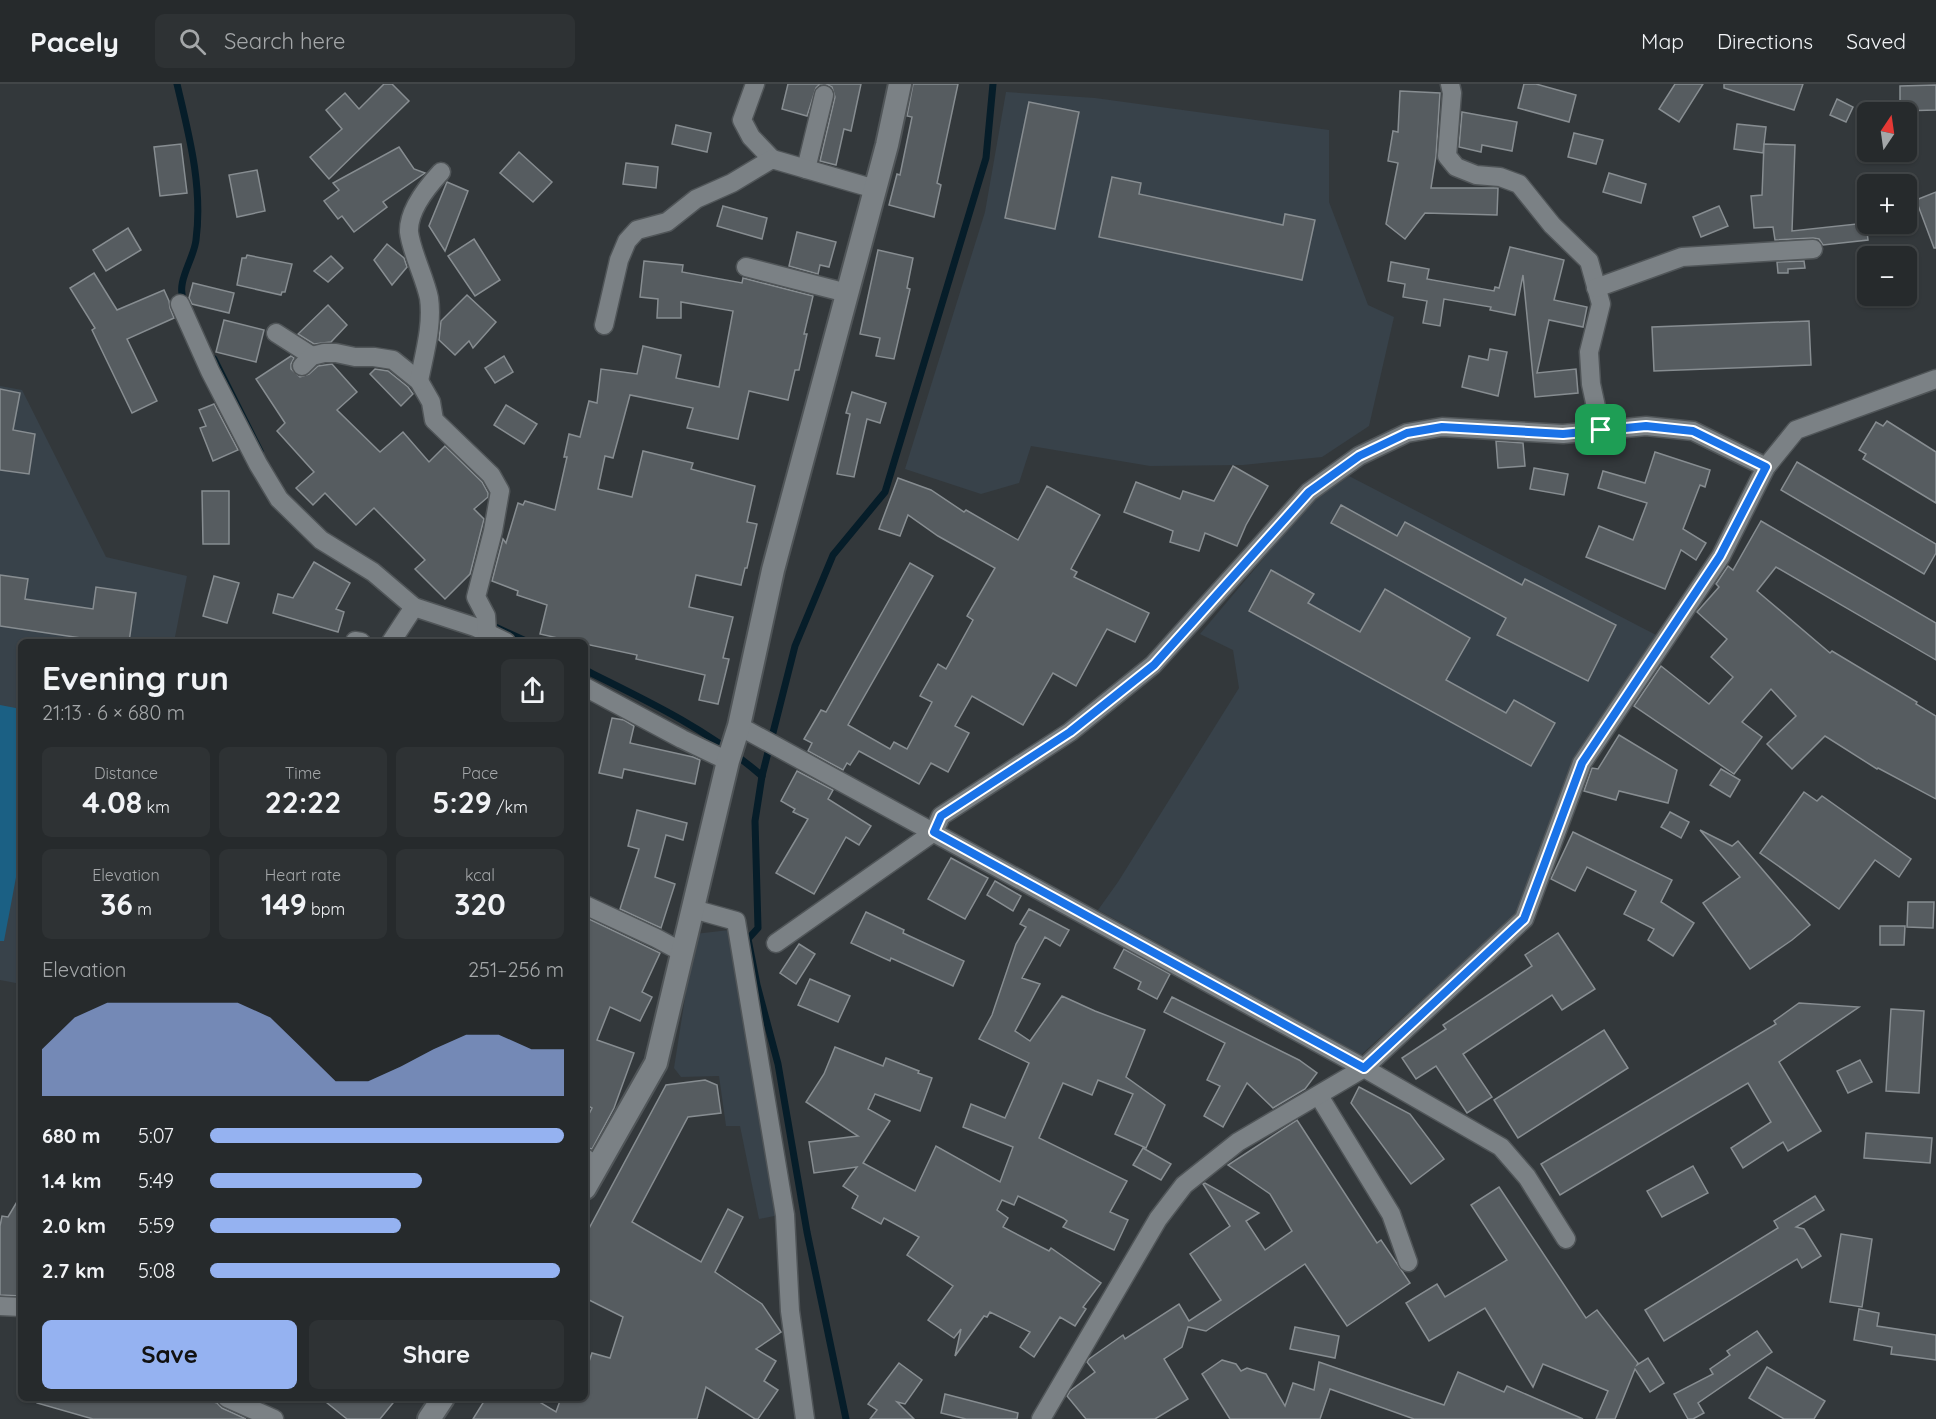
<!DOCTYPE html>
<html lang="en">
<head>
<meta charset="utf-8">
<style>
	body { margin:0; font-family:Quicksand,sans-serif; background:#2e3234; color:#f1f3f6; height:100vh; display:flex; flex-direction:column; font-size:22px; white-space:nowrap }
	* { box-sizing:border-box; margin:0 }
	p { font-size:20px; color:#a4a7a9 }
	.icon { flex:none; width:33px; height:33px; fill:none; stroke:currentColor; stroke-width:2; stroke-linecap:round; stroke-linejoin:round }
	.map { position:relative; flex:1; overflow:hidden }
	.drawer { position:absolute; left:18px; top:555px; width:570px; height:762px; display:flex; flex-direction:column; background:#262a2c; border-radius:9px; box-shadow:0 2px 4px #0004,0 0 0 2px #424648 }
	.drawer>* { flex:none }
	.needle { width:39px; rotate:13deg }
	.fabs { position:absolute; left:1857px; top:18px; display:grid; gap:12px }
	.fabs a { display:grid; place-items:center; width:60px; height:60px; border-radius:9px; background:#262a2c; box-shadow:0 2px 4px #0004,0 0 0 2px #424648; font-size:30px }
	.pin { position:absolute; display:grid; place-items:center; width:51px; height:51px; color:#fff; margin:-26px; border-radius:12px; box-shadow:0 3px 9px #0006 }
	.round { display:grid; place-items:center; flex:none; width:63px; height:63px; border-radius:9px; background:#2e3234 }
	.headline { display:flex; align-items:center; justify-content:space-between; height:102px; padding:0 24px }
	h1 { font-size:33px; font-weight:700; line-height:45px }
	.figures { display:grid; grid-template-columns:repeat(3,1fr); gap:9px; height:102px; padding:6px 24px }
	.figures div { display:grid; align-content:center; border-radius:9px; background:#2e3234; text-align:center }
	.figures b { font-size:30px; font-weight:700 }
	.figures small { font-size:16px; font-weight:400 }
	.figures p { font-size:16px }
	.chart { height:168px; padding:12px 24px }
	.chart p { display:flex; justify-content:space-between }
	.chart svg { width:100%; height:108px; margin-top:6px; fill:#95b2f1; opacity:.7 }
	.action { display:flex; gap:12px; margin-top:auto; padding:12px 24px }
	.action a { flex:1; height:69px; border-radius:9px; background:#95b2f1; color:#111; font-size:24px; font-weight:700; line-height:69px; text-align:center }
	.action a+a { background:#2e3234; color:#f1f3f6 }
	ul { padding:0 24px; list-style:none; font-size:20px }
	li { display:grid; grid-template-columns:96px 72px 1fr; align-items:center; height:45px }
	li i { height:15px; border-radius:8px; background:#95b2f1 }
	header { display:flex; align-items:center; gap:36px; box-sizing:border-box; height:84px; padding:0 30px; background:#262a2c; border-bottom:2px solid #424648 }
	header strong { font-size:28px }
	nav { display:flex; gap:33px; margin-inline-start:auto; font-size:21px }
	.search { width:420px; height:54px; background:#2e3234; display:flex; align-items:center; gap:15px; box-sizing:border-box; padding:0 21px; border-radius:9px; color:#a4a7a9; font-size:22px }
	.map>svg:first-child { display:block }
</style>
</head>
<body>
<header>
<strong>Pacely</strong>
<div class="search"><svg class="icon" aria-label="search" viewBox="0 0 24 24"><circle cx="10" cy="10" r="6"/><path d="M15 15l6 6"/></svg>Search here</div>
<nav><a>Map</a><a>Directions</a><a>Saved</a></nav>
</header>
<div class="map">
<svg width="1936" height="1335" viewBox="0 0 1936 1335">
	<rect width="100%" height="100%" fill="#33383b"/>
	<g fill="#38424a">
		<path d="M1006 8 1095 14 1329 46V118L1368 221 1394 233 1369 342 1322 373 1243 381 1150 382 1031 362 1019 399 981 410 905 385 985 128Z"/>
		<path d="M0 302 22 306 106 473 187 492 174 558H21V900L0 896Z"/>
		<path d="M1349 392 1658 552 1575 675 1515 831 1361 971 1098 826 1118 798 1239 604 1233 566 1200 550 1312 417Z"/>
		<path d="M729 846 779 1131 759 1135 740 1042H726L719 992 681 993 674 984 695 850Z"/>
	</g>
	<path fill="#1b6084" d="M0 621 21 625V767L4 857H0Z"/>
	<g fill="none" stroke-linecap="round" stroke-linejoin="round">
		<g stroke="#061d29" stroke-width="7">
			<path d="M177 0C189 51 203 103 196 156 194 175 175 199 184 217"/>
			<path d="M214 275 260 367"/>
			<path d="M491 541 528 558"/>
			<path d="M585 586C648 617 709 646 762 692"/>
			<path d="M846 1335 807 1148 778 980 757 901 748 855 758 844 755 737 762 692 795 562 833 471 885 408 986 74 993 0"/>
		</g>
	</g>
	<g fill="#565c60" stroke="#878d91" stroke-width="1.5">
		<path d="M384 0H392L409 17 329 95 310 73 342 45 326 26 345 9 359 25Z"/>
		<path d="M788 0H826H820L816 4 807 32 782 25Z"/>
		<path d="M826 0H861L851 47 844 45 836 81 820 77 835 13 832 3Z"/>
		<path d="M913 0H958L937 99 941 101 934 133 889 121 897 90 900 91 912 33 907 32Z"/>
		<path d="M1524 0H1536L1576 11 1569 38 1518 24Z"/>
		<path d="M1675 0H1703L1679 38 1659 25Z"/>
		<path d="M1724 0H1803L1794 26 1724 4Z"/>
		<path d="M1936 1V26L1900 27V2Z"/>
		<path d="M1400 7 1440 9 1436 72 1431 104H1498L1497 131 1425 129 1405 155 1386 140 1398 79 1388 77 1393 47 1398 48Z"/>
		<path d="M1837 15 1853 23 1846 38 1830 31Z"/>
		<path d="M1029 18 1079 28 1055 145 1005 134Z"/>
		<path d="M1462 28 1517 38 1512 67 1482 61 1481 68 1459 63Z"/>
		<path d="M1737 40 1766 43 1763 69 1734 65Z"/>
		<path d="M676 41 711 49 707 68 672 60Z"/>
		<path d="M1574 49 1603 56 1596 80 1568 73Z"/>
		<path d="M181 60 187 109 160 112 154 63Z"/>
		<path d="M1764 60 1795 61 1792 147 1866 139 1868 156 1823 161 1819 155 1813 154 1775 156 1773 143 1754 144 1751 112 1762 111Z"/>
		<path d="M399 63 414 85 425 89 383 118 387 123 354 148 342 132 338 135 324 117 339 106 333 99Z"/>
		<path d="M519 68 552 98 533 118 500 89Z"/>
		<path d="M626 79 658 83 656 104 623 100Z"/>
		<path d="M257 86 265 127 237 133 229 91Z"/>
		<path d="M1609 89 1646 100 1641 119 1603 108Z"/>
		<path d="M1112 93 1141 99 1139 110 1283 141 1285 130 1315 136 1302 196 1099 153Z"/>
		<path d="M447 98 468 107 445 167 429 142Z"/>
		<path d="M1936 108V164H1934L1916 116Z"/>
		<path d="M723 122 767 134 762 155 717 142Z"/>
		<path d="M1719 122 1728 142 1701 153 1693 133Z"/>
		<path d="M128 144 141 166 106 187 93 166Z"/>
		<path d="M797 148 836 158 829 183 820 181 818 190 789 182Z"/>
		<path d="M474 155 500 196 475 212 448 172Z"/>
		<path d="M387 160 404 174 407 183 392 201 374 176Z"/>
		<path d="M1510 163 1564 176 1554 216 1587 223 1583 243 1549 236 1537 289 1576 285 1578 309 1535 313 1523 191 1515 231 1490 226 1491 223 1444 215 1440 242 1423 239 1427 217 1403 213 1405 200 1388 197 1391 178 1429 185 1427 195 1494 207 1495 203 1499 204Z"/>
		<path d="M878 166 913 174 907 204 910 205 894 275 876 272 880 254 860 250Z"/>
		<path d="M247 171 292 180 285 208H282L281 211 237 201 242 174H246Z"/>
		<path d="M331 172 343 184 328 198 314 187Z"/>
		<path d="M644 177 683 181 682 188 742 199 743 194 813 212 804 250H807L799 286H795L788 316 749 307 738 355 687 344 693 324 630 311 613 374 605 372 598 405 632 413 643 367 693 379 691 385 755 402 747 438 757 440 747 484H745L741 501 696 491 689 523 733 533 723 574 729 575 718 620 699 616 705 591 636 575 637 571 585 560V558H575L540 550 547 521 517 511 518 507 492 497 503 455 506 459 518 419 523 421 525 417 555 426 567 373H564L569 350 580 353 589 317 597 319 601 285 637 290 643 262 681 271 676 294 719 303 733 227 681 218V234H657L658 215 640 213Z"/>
		<path d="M1804 177 1805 184 1788 185V189H1778L1777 178Z"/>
		<path d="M94 189 117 226 164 206 169 217 170 224 174 234 127 255 157 317 132 329 92 246 95 244 70 204Z"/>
		<path d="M193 199 234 209 229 229 192 220 189 214Z"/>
		<path d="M467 211 496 238 473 264 469 257 455 271 439 256 441 237Z"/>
		<path d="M328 221 347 241 331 258 314 260 298 250Z"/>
		<path d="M224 236 264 246 256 278 216 268Z"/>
		<path d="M1809 237 1811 281 1654 287 1652 243Z"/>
		<path d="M1490 265 1507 268 1498 312 1462 303 1469 272 1488 276Z"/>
		<path d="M291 272 294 274 291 280V285L300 293 309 290 318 282 332 280 357 308 337 326 380 368 403 348 429 378 445 362 482 398 488 409V413L474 425 484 435 470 490 445 515 415 485 425 476 374 424 356 441 325 409 313 421 296 404 314 388 277 347 285 339 256 295Z"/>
		<path d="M504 272 513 288 495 299 485 284Z"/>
		<path d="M375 285 388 287 408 303 413 310 401 322 370 290Z"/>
		<path d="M0 305 20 309 13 346 35 350 29 390 0 386Z"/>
		<path d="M852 308 886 319 880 339 867 335 854 393 837 390 850 330 846 329Z"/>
		<path d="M214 320 238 366 213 377 200 344 206 342 199 326Z"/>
		<path d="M506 321 537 340 524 360 494 341Z"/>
		<path d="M1887 337 1936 368V419L1863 375 1866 370 1859 366 1876 338 1883 342Z"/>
		<path d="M1496 357 1523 359 1525 382 1498 384Z"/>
		<path d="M1655 368 1710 386 1705 403 1700 401 1683 445 1706 459 1696 476 1681 466 1665 505 1586 473 1599 442 1633 456 1647 419 1598 404 1603 387 1645 399Z"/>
		<path d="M1797 378 1936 460V469L1924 490 1781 406Z"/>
		<path d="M1233 382 1268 402 1246 441 1237 462 1205 449 1199 467 1170 458 1173 447 1124 428 1136 398 1180 415 1183 407 1214 417Z"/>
		<path d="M1534 384 1568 390 1564 411 1530 405Z"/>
		<path d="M898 394 931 406 964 428 966 426 1018 456 1047 402 1100 431 1071 485 1077 488 1074 493 1149 529 1135 558 1107 545 1076 602 1053 589 1023 641 972 612 955 642 969 649 948 688 931 679 919 700 859 667 850 681 847 679 843 686 808 667 812 659 804 655 821 626 826 628 910 479 933 492 848 641 890 665 894 658 907 665 932 618 920 612 938 580 946 585 973 536 967 532 995 484 938 452 908 431 900 452 879 445Z"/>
		<path d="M202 407H229V460H203Z"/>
		<path d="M1341 421 1397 452 1405 438 1522 501 1525 495 1616 541 1588 597 1497 551 1506 534 1331 439Z"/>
		<path d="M1761 437 1936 539V576L1776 483 1757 507 1830 569 1832 567 1917 618 1916 620 1936 632V715L1878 684 1877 685 1825 652 1792 685 1767 660 1796 632 1771 605 1742 638 1762 653 1734 690 1634 622 1661 582 1709 620 1733 593 1711 573 1727 555 1697 528 1719 503 1716 500 1728 482 1733 486Z"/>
		<path d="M314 478 350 499 336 525 344 528 338 548 273 529 278 510 293 514Z"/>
		<path d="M1271 486 1314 510 1308 519 1360 548 1385 505 1470 554 1446 596 1506 629 1514 616 1555 639 1531 682 1249 527Z"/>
		<path d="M0 491 28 495 25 515 93 525 96 503 136 509 129 558H108L0 542Z"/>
		<path d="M214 492 239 499 227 539 203 532Z"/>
		<path d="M612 634 624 636 634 642 630 659 693 673 700 676 695 700 624 685 622 694 599 689Z"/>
		<path d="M1619 651 1677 686 1668 719 1619 707 1616 716 1584 707 1592 684 1598 685Z"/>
		<path d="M1721 685 1740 696 1730 713 1710 701Z"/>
		<path d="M797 687 833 706 828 715 871 742 859 761 846 753 814 810 776 789 808 735 793 728 795 725 781 717Z"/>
		<path d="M1804 708 1817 717 1822 712 1911 775 1899 793 1875 776 1839 825 1760 769Z"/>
		<path d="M637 726 687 739 683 756 666 751 655 793 675 800 661 844 620 825 639 765 628 762Z"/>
		<path d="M1670 728 1689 738 1681 754 1661 743Z"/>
		<path d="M1700 746 1732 762 1738 757 1810 841 1792 856 1750 885 1703 819 1740 793Z"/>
		<path d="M1573 748 1672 796 1661 818 1694 839 1673 872 1648 856 1654 845 1624 830 1636 807 1587 783 1575 807 1551 795Z"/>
		<path d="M951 774 988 794 965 835 928 815Z"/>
		<path d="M995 797 1021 812 1013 827 987 811Z"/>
		<path d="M1908 818H1934L1933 844 1907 843Z"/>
		<path d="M1029 825 1069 846 1060 862 1045 853 1022 894 1040 900 1015 947 1030 957 1062 912 1095 927 1145 946 1126 993 1165 1021 1146 1064 1115 1050 1133 1010 1098 996 1092 1011 1063 999 1039 1054 1127 1097 1110 1128 1128 1136 1114 1166 1063 1143 1067 1137 1063 1134 1018 1112 1014 1121 1002 1116 997 1126 1008 1134 1003 1143 1049 1167 1051 1164 1101 1199 1083 1223 1086 1225 1075 1242 1060 1233 1034 1273 1020 1263 1030 1248 990 1228 987 1233 984 1232 955 1272 961 1245 954 1254 928 1236 953 1202 907 1171 919 1153 884 1134 881 1140 852 1124 858 1112 843 1102 857 1083 814 1089 809 1058 858 1052 806 1018 824 990 835 963 883 982 886 974 919 987 918 989 932 994 920 1027 875 1010 868 1025 890 1037 863 1079 915 1107 936 1062 1000 1098 1013 1063 963 1043 971 1020 1005 1034 1029 979 979 955 992 931 1016 860 1026 843 1020 840Z"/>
		<path d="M866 828 904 846 903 849 964 877 953 902 891 874 890 877 851 859Z"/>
		<path d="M587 834 660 869 642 908 652 913 640 937 610 923 597 956 634 969 614 1024 592 1065 585 1063V1038L592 1024 585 1020V839Z"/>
		<path d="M1880 842H1905L1904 861H1880Z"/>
		<path d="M1558 849 1595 905 1562 926 1552 911 1463 970 1492 1013 1467 1029 1436 982 1416 995 1402 974 1446 945 1443 941 1532 882 1525 871Z"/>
		<path d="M799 860 815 870 796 900 780 889Z"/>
		<path d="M1124 865 1170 890 1157 915 1138 905 1141 898 1114 884Z"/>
		<path d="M810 895 850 912 838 938 798 921Z"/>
		<path d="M1172 913 1299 976 1317 989 1305 1005 1273 1024 1247 999 1223 1043 1204 1032 1220 1002 1207 996 1225 959 1164 928Z"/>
		<path d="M1799 919 1859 923 1779 978 1821 1047 1788 1067 1783 1058 1743 1084 1731 1064 1771 1038 1748 999 1560 1111 1541 1080 1776 940 1774 937Z"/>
		<path d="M1891 925 1924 927 1919 1009 1886 1007Z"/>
		<path d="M1604 946 1628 984 1518 1054 1494 1016Z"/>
		<path d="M1860 976 1872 998 1848 1009 1837 987Z"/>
		<path d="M705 996 717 1001 721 1029 688 1033 632 1138 701 1178 728 1125 743 1133 715 1188 762 1220 781 1248 756 1265 776 1277 764 1297 778 1306 758 1335H755L706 1303 697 1335H473L486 1314H533L556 1328 561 1314H585V1289L592 1269 610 1274 623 1233 585 1214V1152L666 1001Z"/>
		<path d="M1359 1003 1410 1030 1444 1075 1411 1100 1351 1019Z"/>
		<path d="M1297 1036 1377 1159 1381 1156 1410 1199 1347 1242 1305 1180 1206 1247 1188 1243 1182 1263 1164 1275 1188 1315 1155 1335H1086L1067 1312 1070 1307 1095 1288 1087 1278 1089 1275 1123 1251 1125 1255 1179 1220 1189 1237 1221 1216 1190 1170 1230 1142 1203 1100 1205 1099 1259 1129 1246 1137 1265 1166 1292 1147 1270 1110 1228 1081Z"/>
		<path d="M1866 1049 1932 1054 1930 1079 1864 1074Z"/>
		<path d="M1143 1064 1171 1080 1161 1096 1133 1081Z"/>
		<path d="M1693 1082 1708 1109 1662 1133 1647 1107Z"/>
		<path d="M1499 1103 1586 1234 1597 1226 1638 1279 1637 1281 1648 1274 1664 1299 1650 1308 1635 1285 1615 1335H1596L1608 1307 1543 1280 1533 1303 1485 1224 1429 1257 1406 1219 1437 1200 1445 1213 1507 1176 1471 1121Z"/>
		<path d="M21 1111V1212L0 1211V1142L2 1132 8 1133Z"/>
		<path d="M1815 1112 1824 1126 1796 1143 1804 1145 1821 1172 1802 1184 1797 1175 1664 1257 1645 1226 1778 1144 1774 1137Z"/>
		<path d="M1841 1150 1872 1155 1862 1223 1830 1218Z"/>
		<path d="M1859 1225 1879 1229 1877 1242 1936 1251V1276L1891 1270 1892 1263 1854 1256Z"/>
		<path d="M1295 1243 1339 1252 1335 1274 1290 1265Z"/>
		<path d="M1757 1247 1772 1268 1698 1319 1704 1329 1693 1335H1688L1674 1310 1713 1290 1710 1285 1730 1271 1727 1267Z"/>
		<path d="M1222 1276 1236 1280 1241 1287 1247 1284 1266 1290 1285 1322 1293 1299 1314 1306 1319 1278 1444 1321 1458 1288 1504 1308 1507 1302 1583 1335H1414L1330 1305 1320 1335H1230L1202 1290Z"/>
		<path d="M899 1279 922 1296 905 1320 897 1318 914 1335H870L877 1326 868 1320Z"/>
		<path d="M1767 1283 1825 1317 1814 1335H1784L1749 1314Z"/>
		<path d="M945 1310 1018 1329 1017 1335H966L941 1329Z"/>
		<path d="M37 1314H201L217 1319 222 1324 246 1335H93L37 1319Z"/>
		<path d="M321 1314H397L380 1335H347Z"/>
	</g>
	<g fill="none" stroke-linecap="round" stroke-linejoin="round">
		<g stroke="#505558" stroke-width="21">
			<g id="minor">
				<path d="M755 0 742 36 751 53 772 75"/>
				<path d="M1450 0 1452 9 1447 72 1456 83 1476 91 1500 93 1519 100 1552 141 1589 177 1601 220 1589 268 1591 300 1601 346"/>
				<path d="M806 85 824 11"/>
				<path d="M746 183 847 209"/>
				<path d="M1596 204 1682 173 1813 165"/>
				<path d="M180 220 210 287 258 380 279 415 321 456 373 488 414 523 475 543 506 558"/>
				<path d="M604 241 619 176 627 157 637 146 667 138 696 115 732 99 772 75 875 105"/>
				<path d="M276 249 312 272"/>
				<path d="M302 282 312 272 324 269H336L355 273H374L393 276 419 297 431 318 434 336 491 391 500 407 493 447 476 513 486 532 487 548"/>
				<path d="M419 297C424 271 433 241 429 214 425 194 411 167 409 148 408 126 428 102 441 88"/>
				<path d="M355 557 361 558"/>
				<path d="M391 558 414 523"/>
				<path d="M585 603 682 655 728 677"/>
				<path d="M739 642 1364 984 1501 1063 1527 1093 1566 1155"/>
				<path d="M585 821 656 854 682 868"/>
				<path d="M693 825 736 837 785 1131 790 1227 805 1335"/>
				<path d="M776 859 934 748 941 732 1070 648 1153 581 1309 408 1359 372 1407 349 1442 343 1563 350 1646 342 1693 347 1766 383"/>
				<path d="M1319 1012 1391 1130 1408 1178"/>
				<path d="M585 1074 597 1083"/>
				<path d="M0 1222 21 1223"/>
				<path d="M227 1314 274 1335"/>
				<path d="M1041 1335 1158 1135 1184 1101 1238 1058 1364 984 1524 835 1582 679 1721 472 1766 383 1796 346 1936 295"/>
			</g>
		</g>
		<g stroke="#505558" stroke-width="26">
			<g id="tertiary">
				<path d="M585 1104 656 979 728 677 739 642 773 486 887 61 900 0"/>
				<path d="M429 1335 443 1314"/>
			</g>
		</g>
		<use href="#minor" stroke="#7b8185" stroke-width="18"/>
		<use href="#tertiary" stroke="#7b8185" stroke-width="22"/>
	</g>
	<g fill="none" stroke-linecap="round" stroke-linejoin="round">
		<g stroke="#fff" stroke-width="12">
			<path id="route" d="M1646 342 1693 347 1766 383 1720 472 1582 679 1524 835 1364 984 934 748 941 732 1070 648 1154 581 1309 408 1359 372 1407 349 1442 343 1563 350Z"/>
		</g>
		<use href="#route" stroke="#1a73e8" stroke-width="8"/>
	</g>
</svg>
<div class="fabs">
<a><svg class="needle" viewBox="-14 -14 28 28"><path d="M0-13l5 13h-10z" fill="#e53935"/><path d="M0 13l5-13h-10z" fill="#a4a7a9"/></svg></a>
<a>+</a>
<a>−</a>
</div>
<div class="pin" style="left:1601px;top:346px;background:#1e9e55"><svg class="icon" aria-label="arrive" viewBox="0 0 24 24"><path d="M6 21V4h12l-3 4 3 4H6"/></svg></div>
<section class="drawer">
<div class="headline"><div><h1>Evening run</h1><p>21:13 · 6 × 680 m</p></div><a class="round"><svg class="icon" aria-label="share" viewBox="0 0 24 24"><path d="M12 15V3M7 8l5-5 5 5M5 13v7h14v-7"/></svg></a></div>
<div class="figures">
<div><p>Distance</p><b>4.08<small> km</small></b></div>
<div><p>Time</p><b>22:22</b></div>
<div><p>Pace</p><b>5:29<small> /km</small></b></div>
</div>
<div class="figures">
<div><p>Elevation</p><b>36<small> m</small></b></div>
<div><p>Heart rate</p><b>149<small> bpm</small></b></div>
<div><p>kcal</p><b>320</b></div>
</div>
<div class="chart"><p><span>Elevation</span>251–256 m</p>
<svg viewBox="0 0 160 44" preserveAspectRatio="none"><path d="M0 44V25L10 12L20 6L30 6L40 6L50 6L60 6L70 12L80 25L90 38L100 38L110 32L120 25L130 19L140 19L150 25L160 25V44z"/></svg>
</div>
<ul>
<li><b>680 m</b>5:07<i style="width:100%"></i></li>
<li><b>1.4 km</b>5:49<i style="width:60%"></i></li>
<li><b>2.0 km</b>5:59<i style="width:54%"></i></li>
<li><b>2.7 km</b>5:08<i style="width:99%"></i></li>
</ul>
<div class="action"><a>Save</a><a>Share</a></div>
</section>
</div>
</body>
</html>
